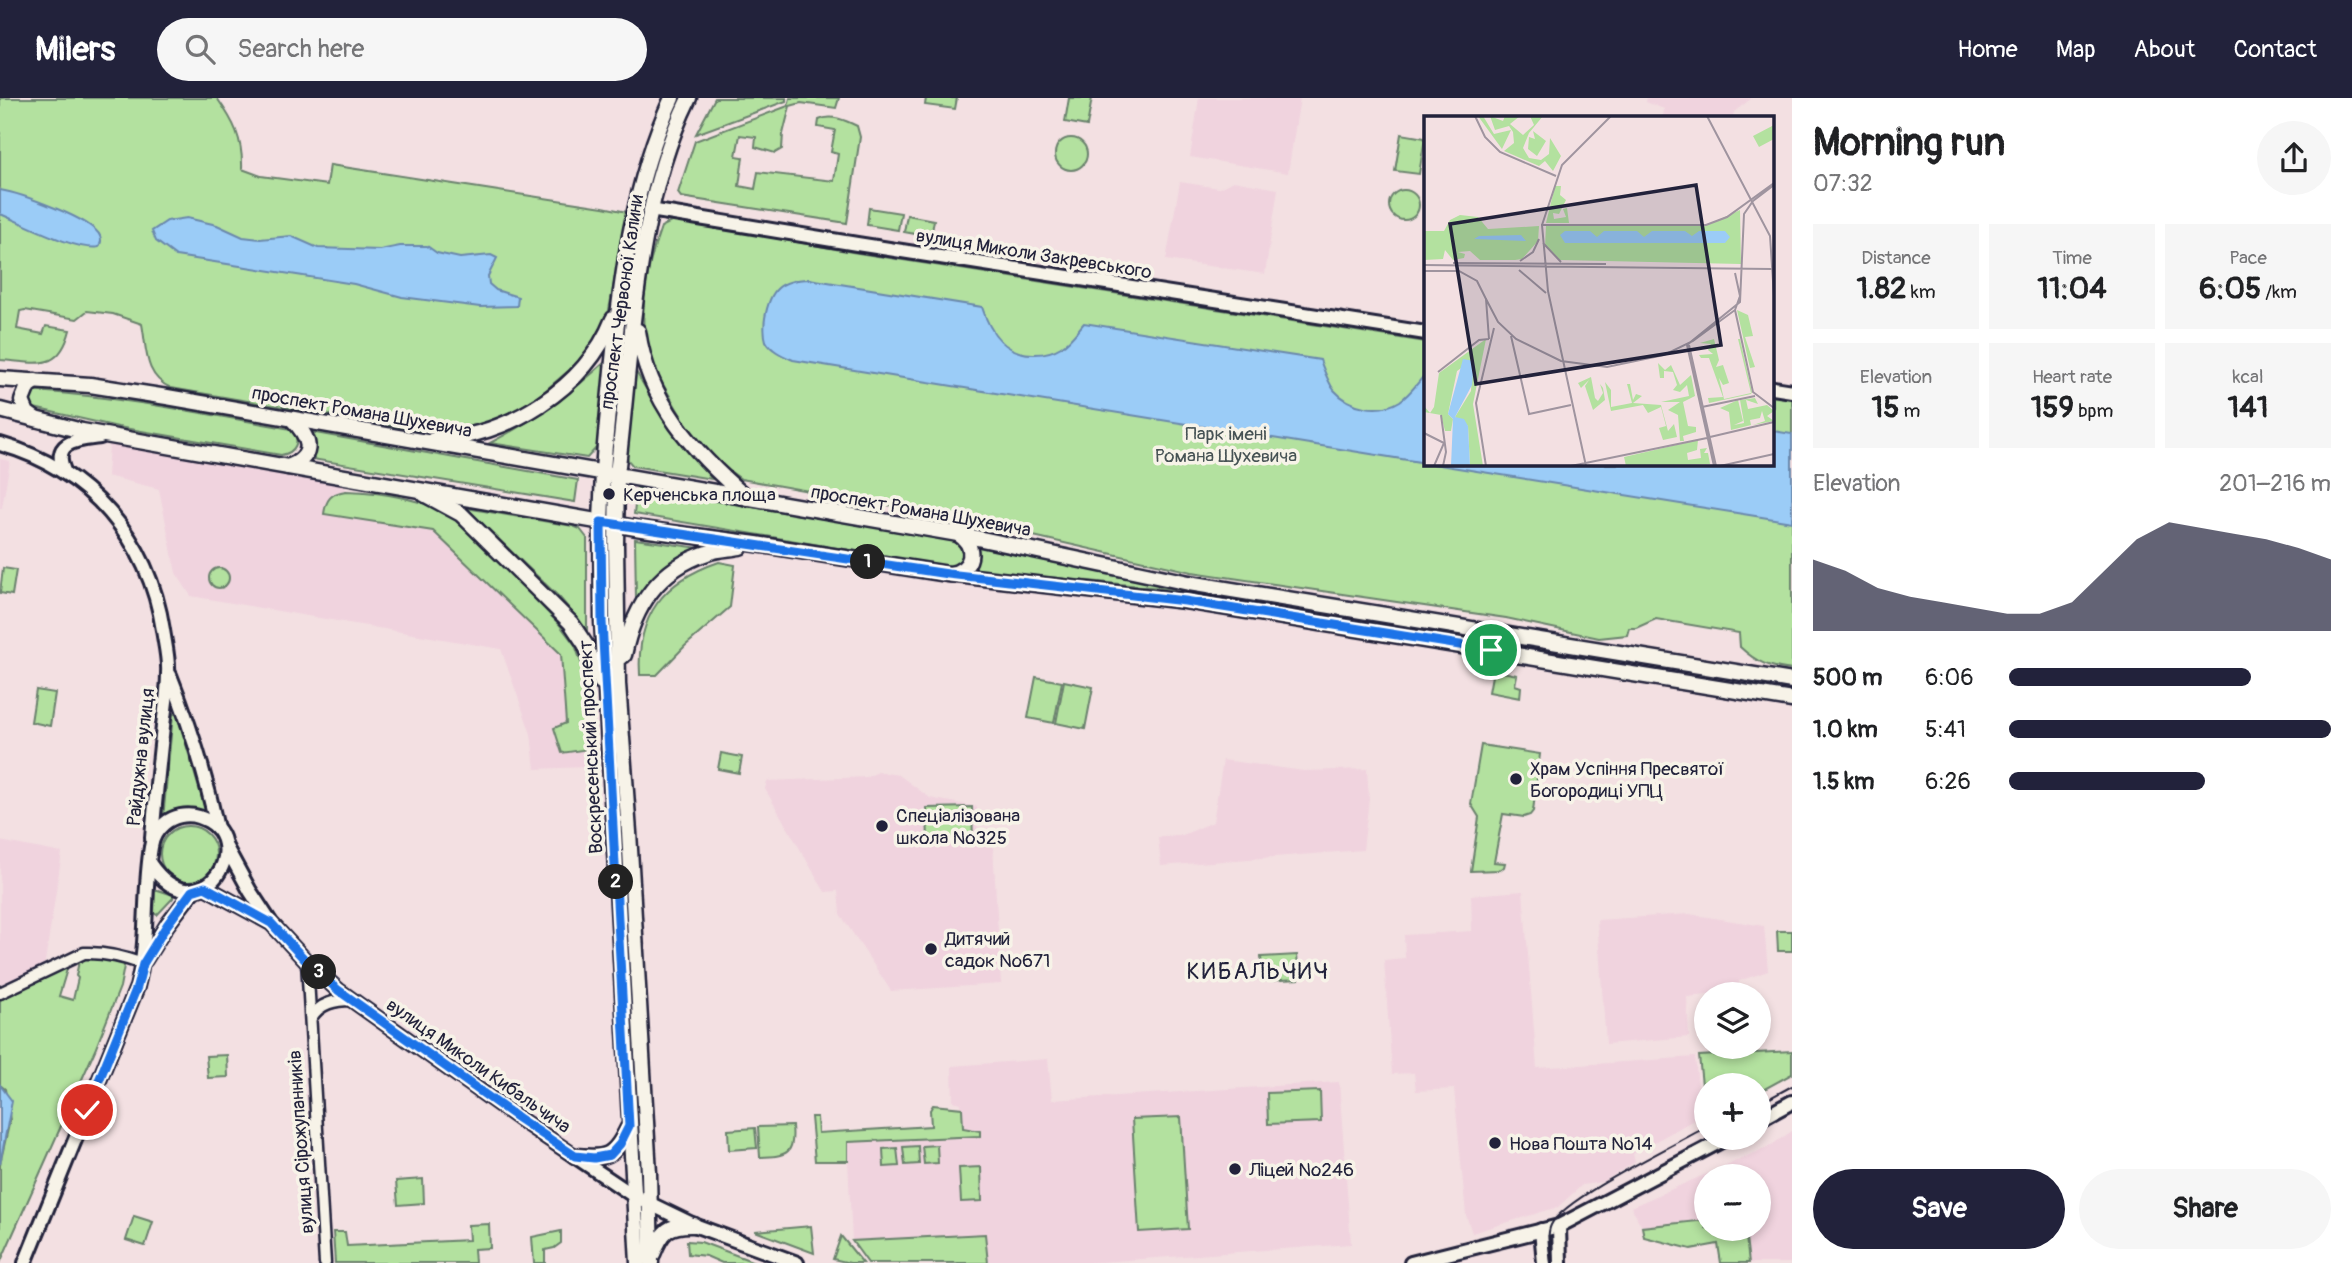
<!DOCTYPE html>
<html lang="en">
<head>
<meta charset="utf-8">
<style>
	body { margin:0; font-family:Pangolin,sans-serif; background:#f6f6f6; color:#202124; height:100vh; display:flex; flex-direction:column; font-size:26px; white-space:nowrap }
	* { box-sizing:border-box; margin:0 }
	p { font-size:23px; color:#757577 }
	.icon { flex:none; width:38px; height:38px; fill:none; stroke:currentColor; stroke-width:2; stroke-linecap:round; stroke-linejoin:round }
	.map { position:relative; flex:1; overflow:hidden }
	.details { display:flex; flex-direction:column; background:#fff; width:560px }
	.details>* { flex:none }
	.tools { position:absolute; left:1694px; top:884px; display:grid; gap:14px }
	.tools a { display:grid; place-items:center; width:77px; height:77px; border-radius:50%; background:#fff; box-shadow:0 4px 10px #0003; font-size:35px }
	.pin { position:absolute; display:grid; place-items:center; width:60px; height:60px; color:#fff; margin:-30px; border:4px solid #fff; border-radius:50%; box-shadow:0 2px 7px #0007 }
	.km { position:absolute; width:35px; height:35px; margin:-18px; border-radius:50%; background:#222; color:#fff; font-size:19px; line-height:35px; text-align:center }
	.round { display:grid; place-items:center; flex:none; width:74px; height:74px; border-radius:37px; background:#f6f6f6 }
	.head { display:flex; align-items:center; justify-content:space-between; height:119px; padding:0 21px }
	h1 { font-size:38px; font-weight:800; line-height:52px }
	.figures { display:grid; grid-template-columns:repeat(3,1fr); gap:10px; height:119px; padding:7px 21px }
	.figures div { display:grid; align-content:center; border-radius:0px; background:#f6f6f6; text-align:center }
	.figures b { font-size:30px; font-weight:800 }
	.figures small { font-size:19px; font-weight:400 }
	.figures p { font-size:19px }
	.chart { height:196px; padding:14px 21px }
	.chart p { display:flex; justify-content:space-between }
	.chart svg { width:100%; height:126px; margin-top:7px; fill:#22223b; opacity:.7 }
	.action { display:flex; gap:14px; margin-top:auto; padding:14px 21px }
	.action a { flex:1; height:80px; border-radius:42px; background:#22223b; color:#fff; font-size:28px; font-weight:800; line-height:80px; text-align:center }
	.action a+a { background:#f6f6f6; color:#202124 }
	ul { padding:0 21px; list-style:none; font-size:23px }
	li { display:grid; grid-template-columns:112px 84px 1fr; align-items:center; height:52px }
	li i { height:18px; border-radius:9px; background:#22223b }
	header { display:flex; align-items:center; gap:42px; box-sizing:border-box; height:98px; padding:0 35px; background:#22223b; color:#fff }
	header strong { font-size:33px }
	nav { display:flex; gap:38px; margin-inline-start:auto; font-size:24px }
	.search { width:490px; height:63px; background:#f6f6f6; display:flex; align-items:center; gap:18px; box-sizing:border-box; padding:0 24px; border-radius:38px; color:#757577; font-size:26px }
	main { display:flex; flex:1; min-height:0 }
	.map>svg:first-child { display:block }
</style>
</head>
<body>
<header>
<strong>Milers</strong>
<div class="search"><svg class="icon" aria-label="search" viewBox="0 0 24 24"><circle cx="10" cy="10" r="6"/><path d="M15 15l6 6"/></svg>Search here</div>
<nav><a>Home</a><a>Map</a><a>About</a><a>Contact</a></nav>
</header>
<main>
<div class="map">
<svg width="1792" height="1165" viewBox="0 0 1792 1165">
	<rect width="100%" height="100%" fill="#f3e0e2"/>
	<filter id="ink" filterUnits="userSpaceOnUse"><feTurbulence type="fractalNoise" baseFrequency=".0143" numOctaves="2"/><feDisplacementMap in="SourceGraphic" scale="14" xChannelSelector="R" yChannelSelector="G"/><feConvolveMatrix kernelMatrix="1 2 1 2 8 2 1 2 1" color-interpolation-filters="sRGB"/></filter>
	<g filter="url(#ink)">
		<g fill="#f0d3de">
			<path d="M1199 0H1300L1288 75 1190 59Z"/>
			<path d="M1647 0H1752L1734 14 1733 19H1663L1664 11 1646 4Z"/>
			<path d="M1233 83 1278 91 1265 176 1166 162 1180 84 1219 90Z"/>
			<path d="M109 346 337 384 355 397 428 411 574 557 586 669 535 671 531 636 501 551 191 498 176 475 159 391 107 378Z"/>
			<path d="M0 361 10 363 2 410H0Z"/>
			<path d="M1223 662 1304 673 1367 671 1369 701 1363 752 1161 768 1158 739 1183 737 1213 724Z"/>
			<path d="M878 674 899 677 930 700 977 709 978 748 993 747 1001 886 891 893 840 816 838 793 825 794 765 691 767 683 867 679Z"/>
			<path d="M0 743 62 755 44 870 0 891Z"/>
			<path d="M1523 793 1537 970 1695 959 1701 1018 1633 1056 1635 1064 1603 1084 1582 1087 1558 1109 1472 1135 1466 1117 1454 991 1416 993 1414 975 1392 976 1384 862 1405 860 1404 837 1472 833 1471 797Z"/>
			<path d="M1689 816 1764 828 1768 873 1739 883V894L1687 899 1689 939 1606 946 1597 822Z"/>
			<path d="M1048 961 1052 1002 1339 984 1351 1146 1087 1165H989L985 1136 852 1143 847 1044 980 1038V1033L963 1030 961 1005 953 1003 952 968Z"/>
			<path d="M1792 1033V1165H1749L1745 1131 1759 1130V1078H1706V1122L1642 1129 1631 1109 1770 1048Z"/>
		</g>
		<g fill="#b3e19f" stroke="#6a826d" stroke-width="2">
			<path d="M0 0H217C234 24 243 41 242 71L261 78 327 87 330 67 603 109 627 114 607 223 588 256 540 297 498 323 470 330 445 333 417 332 171 290C144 278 147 252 142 226L113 216 87 213 77 221 25 212 20 213 17 231 43 236 46 228 70 232C59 275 36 264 0 262Z"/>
			<path d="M715 0H786V3L696 36Z"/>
			<path d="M790 0H839L836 10 801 5 790 8 783 36 782 51 775 55 755 49 756 39 740 37 736 58 743 59 739 88 755 91 758 74 834 83 838 56 831 54 835 32 818 29 819 22C831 16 845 22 857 28L860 39 847 125 681 99 678 95 695 43 788 8Z"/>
			<path d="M926 0H957L955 11 925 7Z"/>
			<path d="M1069 0H1092L1087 28 1065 24Z"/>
			<path d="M1401 36 1425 40 1419 76 1395 73Z"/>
			<circle cx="1071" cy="56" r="16"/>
			<circle cx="1404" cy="107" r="15"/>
			<path d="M869 110 901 115 898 132 867 127Z"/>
			<path d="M907 117 934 122 931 139 904 134Z"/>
			<path d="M675 122 852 154 1426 244V366H1773V298L1792 300V572C1769 569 1757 565 1740 549L1739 535 1656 521 1636 530H1629L1627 537 1599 540 1506 520 1192 474 927 414 741 381C707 359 687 330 668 295 657 276 646 257 644 235 641 201 649 161 661 129Z"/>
			<path d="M605 264 597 349 587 360 490 345C533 323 570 296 605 264Z"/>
			<path d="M635 272C657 311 682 347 712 381L633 368 626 360Z"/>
			<path d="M35 293C121 299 206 316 291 331 302 343 295 355 281 357L118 329 34 310 31 309 28 298Z"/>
			<path d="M310 334 578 382 575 404 306 360Z"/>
			<path d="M637 390 958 443C967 454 964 464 951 469L634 416Z"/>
			<path d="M346 393C385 394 423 401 457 420L559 526 575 547 582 567 587 596 589 651 562 655 554 630 566 625 561 556 433 433 324 416C326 401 331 395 346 393Z"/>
			<path d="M466 410 573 428 580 431 587 440V532L560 500Z"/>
			<path d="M635 441 700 450 661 474 636 500Z"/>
			<path d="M976 445 1182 492 973 472 978 459Z"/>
			<path d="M719 464 735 467 730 509 685 548 657 577H640C636 518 663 483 719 464Z"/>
			<path d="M3 470 16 472 12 497 0 495Z"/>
			<circle cx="219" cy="480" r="10"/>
			<path d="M1493 572 1517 577 1515 587 1521 589 1520 600 1489 594Z"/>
			<path d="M1036 579 1062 584 1054 625 1028 620Z"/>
			<path d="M1064 583 1093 589 1085 631 1056 625Z"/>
			<path d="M36 592 55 595 50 628 31 624Z"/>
			<path d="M173 616H177L206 714 198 713 163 721Z"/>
			<path d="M1481 647 1540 656 1533 713 1530 717 1524 719 1503 716 1494 764 1505 765 1504 769 1500 772 1471 773 1479 719 1471 706Z"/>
			<path d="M721 655 742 659 739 675 718 671Z"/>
			<path d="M972 709 973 743 928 744 927 710Z"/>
			<circle cx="188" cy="756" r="28"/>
			<path d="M158 792 173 797V800L157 817 154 815 155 793Z"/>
			<path d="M1777 833H1792V853H1778Z"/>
			<path d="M1297 857 1299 881 1263 883 1261 859Z"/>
			<path d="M93 859 125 863 120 889 95 952 0 1165V1066L10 1022 5 991 0 987V902L68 868 59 898 73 902 78 880 76 878 79 863Z"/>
			<path d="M1792 953V976L1759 994V987H1706V1015L1705 1016 1699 958Z"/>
			<path d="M227 957 228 979 208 980 206 958Z"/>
			<path d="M1320 993 1321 1024 1268 1026 1267 995Z"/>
			<path d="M933 1007 962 1010 963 1030 980 1033V1038L848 1044V1063H815L811 1019H817L818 1035 931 1028 930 1012Z"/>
			<path d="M1181 1019 1188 1131 1139 1134 1132 1021Z"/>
			<path d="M792 1028C795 1056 787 1058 760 1059L758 1029Z"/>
			<path d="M755 1030 757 1050 729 1052 728 1032Z"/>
			<path d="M937 1047 938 1065 924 1066 922 1048Z"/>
			<path d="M918 1048 919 1066 905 1067 903 1049Z"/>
			<path d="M897 1050 899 1068 884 1069 883 1051Z"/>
			<path d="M981 1069 982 1103 961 1104 959 1070Z"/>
			<path d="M423 1081 424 1105 398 1107 396 1083Z"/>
			<path d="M134 1118 153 1124 145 1148 126 1142Z"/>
			<path d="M1706 1122V1130L1745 1131 1749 1165H1721L1718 1146 1691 1151 1644 1139 1642 1129Z"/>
			<path d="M489 1126 490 1150 474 1151 475 1165H335L333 1134H345L347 1148 469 1142 468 1127Z"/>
			<path d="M811 1128 814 1155 755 1133Z"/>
			<path d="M561 1133V1145L554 1150 545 1152V1165H534L532 1139Z"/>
			<path d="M985 1136 988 1165H868L852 1143Z"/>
			<path d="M841 1138 863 1165H850L833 1161Z"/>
			<path d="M687 1143 701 1144 757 1165H722L706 1158 688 1156Z"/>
		</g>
		<g fill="#9bccf7" stroke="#6b88ac" stroke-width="2">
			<path d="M0 92C19 95 93 121 100 138 102 143 101 144 99 149 77 154 23 125 0 116Z"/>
			<path d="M187 120 217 127 243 139 260 141 291 138 318 150 380 152 400 148H427L437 155 460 160 491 157 497 160 488 178 489 186 496 192 518 199 517 208 480 209 402 199 354 186 176 158 156 143 152 133 167 123Z"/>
			<path d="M809 181 982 209C990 235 1006 257 1035 256 1045 256 1053 254 1061 249 1071 243 1077 233 1084 225L1320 262C1324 272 1328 284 1334 292 1350 310 1379 316 1400 303 1409 297 1416 287 1423 279L1426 280V365L793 262C784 258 771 253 766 243 764 237 764 226 765 220 770 191 780 182 809 181Z"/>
			<path d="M1773 333 1792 336V424L1433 366H1773Z"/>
			<path d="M0 987 12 1003 0 1066Z"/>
		</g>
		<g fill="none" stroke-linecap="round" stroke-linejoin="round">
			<g stroke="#22223b" stroke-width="15">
				<g id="minor">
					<path d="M307 864 325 1165"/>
					<path d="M0 895 84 855C104 854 124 859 143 866"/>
					<path d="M311 920C320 905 335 902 352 902"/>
				</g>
			</g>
			<g stroke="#22223b" stroke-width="18">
				<g id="tertiary">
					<path d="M650 112 857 146 1426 235"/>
					<path d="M1773 290 1792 293"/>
					<path d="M0 346C89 371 149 441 163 532 165 546 169 561 168 575 168 593 165 611 163 628 159 666 155 703 152 740"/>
					<path d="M65 375C50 343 77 342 100 339"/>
					<path d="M170 577C190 627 206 678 217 730"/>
					<path d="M226 749 250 793 271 825 307 864 338 892 518 1020 634 1098 694 1127 797 1165"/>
					<path d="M205 789 269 824"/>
					<path d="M145 862 167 827 193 793"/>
					<path d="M1759 1022 1792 1004"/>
					<path d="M1559 1128 1560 1165"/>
					<path d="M1541 1132 1544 1165"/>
					<path d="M25 1165 137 889C149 843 143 796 151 749 152 741 157 732 164 726 173 718 187 715 199 719 261 739 201 839 150 766"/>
					<path d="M1411 1165 1559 1128 1727 1040"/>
				</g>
			</g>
			<g stroke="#22223b" stroke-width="19">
				<g id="secondary">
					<path d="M638 233C648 304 694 355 747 400"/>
					<path d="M433 342C507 339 585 291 613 221"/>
					<path d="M603 374C605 340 609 306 612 272 621 181 633 84 672 0"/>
					<path d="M617 376C632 255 634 111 689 0"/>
				</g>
			</g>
			<g stroke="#22223b" stroke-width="19">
				<g id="primary">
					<path d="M0 281 90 287 167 299 958 436 1189 485 1792 583"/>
					<path d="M0 312 82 333 642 431 756 446 948 476 1185 503 1792 602"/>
					<path d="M34 320 27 315 22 303 28 288 35 283"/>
					<path d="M288 369C318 357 309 339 292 321"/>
					<path d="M603 374 601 424 602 523 638 1165"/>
					<path d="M617 376 616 447 618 586 629 734 649 1075 651 1165"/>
					<path d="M424 396 461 416 571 525 585 546 601 584"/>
					<path d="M950 476C973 472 978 449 958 436"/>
					<path d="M624 557C634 508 658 471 707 455 718 451 729 451 740 449"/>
					<path d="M575 1058C607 1061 614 1059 628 1030"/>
					<path d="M653 1156C662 1133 669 1126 694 1127"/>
				</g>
			</g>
			<use href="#minor" stroke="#f7f3e8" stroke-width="10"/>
			<use href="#tertiary" stroke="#f7f3e8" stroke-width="12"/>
			<use href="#secondary" stroke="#f7f3e8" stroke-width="14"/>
			<use href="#primary" stroke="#f7f3e8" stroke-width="14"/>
			<g stroke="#22223b" stroke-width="2">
				<path d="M1759 1006 1792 988"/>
				<path d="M1551 1165C1550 1154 1546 1137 1551 1127 1564 1100 1675 1047 1706 1029"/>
			</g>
		</g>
	</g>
	<g fill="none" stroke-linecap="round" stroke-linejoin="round" filter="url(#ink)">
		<g stroke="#fff" stroke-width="14">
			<path id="route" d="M87 1012 137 889 143 866 167 827 192 793 205 789 271 825 307 864 338 892 518 1020 575 1058 594 1060 610 1057 620 1046 629 1028 602 523 601 424 948 476 1185 503 1491 552"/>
		</g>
		<use href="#route" stroke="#1a73e8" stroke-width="9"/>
	</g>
	<g fill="#22223b" stroke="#f7f3e8" stroke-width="2.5">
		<circle cx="609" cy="396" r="7"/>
		<circle cx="1516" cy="681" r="7"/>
		<circle cx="882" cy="728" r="7"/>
		<circle cx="931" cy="851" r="7"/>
		<circle cx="1495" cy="1045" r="7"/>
		<circle cx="1235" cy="1071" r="7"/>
	</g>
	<g text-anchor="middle" stroke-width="7" stroke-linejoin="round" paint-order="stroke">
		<g font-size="19" fill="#22223b" stroke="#f7f3e8">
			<text transform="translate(1034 155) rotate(9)" y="7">вулиця Миколи Закревського</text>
			<text transform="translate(621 204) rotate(-82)" y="7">проспект Червоної Калини</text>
			<text transform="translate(362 313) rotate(10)" y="7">проспект Романа Шухевича</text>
			<text transform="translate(921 412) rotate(10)" y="7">проспект Романа Шухевича</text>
			<text transform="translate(590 649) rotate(-93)" y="7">Воскресенський проспект</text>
			<text transform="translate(140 659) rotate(-84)" y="7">Райдужна вулиця</text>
			<text transform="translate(479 967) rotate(35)" y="7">вулиця Миколи Кибальчича</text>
			<text transform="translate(300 1044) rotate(-94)" y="7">вулиця Сірожупанників</text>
		</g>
		<g font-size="19" fill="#465254" stroke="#f7f3e8">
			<text x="1226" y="342">Парк імені<tspan x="1226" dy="22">Романа Шухевича</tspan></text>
		</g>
		<g font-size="19" fill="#22223b" stroke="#f7f3e8" text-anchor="start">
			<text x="623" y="403">Керченська площа</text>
			<text x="1530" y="677">Храм Успіння Пресвятої<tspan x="1530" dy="22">Богородиці УПЦ</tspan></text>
			<text x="896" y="724">Спеціалізована<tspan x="896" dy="22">школа №325</tspan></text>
			<text x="945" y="847">Дитячий<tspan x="945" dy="22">садок №671</tspan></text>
			<text x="1509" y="1052">Нова Пошта №14</text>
			<text x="1249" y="1078">Ліцей №246</text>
		</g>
		<g font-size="23" letter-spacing="2" fill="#22223b" stroke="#f7f3e8">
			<text x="1258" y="881">КИБАЛЬЧИЧ</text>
		</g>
	</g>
	<g transform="translate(1424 18)">
		<rect width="350" height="350" fill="#f3e0e2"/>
		<path d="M54 0H59L70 18 87 14 78 33ZM66 0 79 5 81 0H96L86 8 99 19 110 9 106 0H119L105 17 99 32 105 42 117 44 125 38 126 22 137 40 129 55 121 45 115 50 80 35 90 27 89 16 85 10 71 14ZM350 9V23L335 31 329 20ZM109 15 122 25 113 40 104 33 105 21 111 23ZM131 70H137L136 79 142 84 135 98 129 97 130 103 142 101 139 93 143 92 145 107H122ZM316 94 317 148 136 144 121 130 122 110H281ZM36 99 54 101 64 113 115 110 114 125 98 143 91 144H56L46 135 34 136 41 138 40 142 29 144 21 134 19 143 0 144V115H20L26 104ZM313 194 324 199 329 220 321 221 331 251 326 252ZM62 223 49 288 59 350H46L44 310 31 301 47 275 49 244 33 255 24 298 29 303 27 315H21L17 299 0 296V290L6 297 10 291 15 257ZM290 223 295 244 292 251 299 249 305 267 299 269 295 262 300 283 327 277 314 223H316L328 276 327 278 285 287 284 282 299 281 285 242H277L275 239 289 238 284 234 287 228 276 227ZM234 247 241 254 247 249 256 269 267 259 271 280 259 286 264 310 272 311V316L259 320 260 325H256L254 299 244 294 256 286H237L265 280 263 269 256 276 249 274 253 269 249 256 240 255V262H236ZM167 261 171 282 174 285 179 277 176 268 179 272 181 284 169 294 161 270 165 264 157 272 154 267ZM181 266 187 274V291L208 287 203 268H206L209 284 212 278 218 280 209 287 237 289 244 315 250 308 253 321 239 324 235 312 242 310 237 291 224 297 219 289 187 295ZM331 282 334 288 322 284 324 293 343 289 350 295 343 300 350 305 329 309 341 305 338 295 336 302 326 304 327 309 307 314 305 296 296 292 314 284 319 305 310 309 320 307 316 284ZM274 324 273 334 263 337 264 344 277 342 276 333 283 332 280 337H284L286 348 202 350 200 341Z" fill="#b3e19f"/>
		<path d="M141 115H166L173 121 180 115H213L220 121 228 115H261L268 120 275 115H301L306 121 301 127H141L136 119ZM97 119 102 125 50 123 55 120ZM39 243 50 245 48 269 31 301 40 303 44 310 46 350H27L29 303 24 298Z" fill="#9bccf7"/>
		<path fill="none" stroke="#9f949f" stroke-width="2" d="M51 0 61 21 76 36 132 60M283 0 346 120 350 180M117 109H282L303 101 350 67M119 127 137 146M96 145 109 136 115 123M29 147 182 148M0 149 348 153M95 154 122 177M0 155H35L53 165 62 183 65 223M62 183 74 206 92 223 137 245 183 251 240 239 269 225 311 194 316 180 311 157M311 194 329 276 350 292M87 220 105 298 147 289M265 229 292 350M14 256 55 224 65 223M278 291 331 280M17 299 22 336 19 350M0 317 20 327 10 350M286 321 350 306M62 350 52 287 70 212M147 350 283 322M162 350 124 175 118 109 138 49 187 0M290 350 263 229 316 186 320 98 329 85 350 69M296 350 350 338"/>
		<path fill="#22223b" fill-opacity="0.15" stroke="#22223b" stroke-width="3.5" d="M272 69 297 229 52 268 26 108Z"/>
		<rect width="350" height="350" fill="none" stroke="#22223b" stroke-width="3.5"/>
	</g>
</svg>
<div class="tools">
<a><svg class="icon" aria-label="layers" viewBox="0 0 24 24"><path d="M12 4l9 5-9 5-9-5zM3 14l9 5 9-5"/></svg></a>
<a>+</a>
<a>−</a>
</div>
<div class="pin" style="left:1491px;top:552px;background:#1e9e55"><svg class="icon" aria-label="arrive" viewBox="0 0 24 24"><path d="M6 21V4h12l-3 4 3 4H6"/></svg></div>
<div class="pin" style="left:87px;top:1012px;background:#d93025"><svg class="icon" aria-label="check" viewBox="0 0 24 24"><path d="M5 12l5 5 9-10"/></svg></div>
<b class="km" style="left:868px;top:464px">1</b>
<b class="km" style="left:616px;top:784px">2</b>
<b class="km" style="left:319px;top:874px">3</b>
</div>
<section class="details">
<div class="head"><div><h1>Morning run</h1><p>07:32</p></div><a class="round"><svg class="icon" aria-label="share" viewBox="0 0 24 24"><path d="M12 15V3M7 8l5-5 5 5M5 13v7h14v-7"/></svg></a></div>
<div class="figures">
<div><p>Distance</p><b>1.82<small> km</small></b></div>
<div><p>Time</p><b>11:04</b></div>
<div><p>Pace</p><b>6:05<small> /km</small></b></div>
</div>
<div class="figures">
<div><p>Elevation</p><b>15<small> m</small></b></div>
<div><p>Heart rate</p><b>159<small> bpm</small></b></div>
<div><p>kcal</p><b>141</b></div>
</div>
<div class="chart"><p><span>Elevation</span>201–216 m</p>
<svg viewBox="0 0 160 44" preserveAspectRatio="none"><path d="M0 44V19L10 23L20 29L30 32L40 34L50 36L60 38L70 38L80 34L90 23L100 12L110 6L120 8L130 10L140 12L150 15L160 19V44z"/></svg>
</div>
<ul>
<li><b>500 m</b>6:06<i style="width:75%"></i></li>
<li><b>1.0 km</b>5:41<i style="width:100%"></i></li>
<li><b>1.5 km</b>6:26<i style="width:61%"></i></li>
</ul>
<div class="action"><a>Save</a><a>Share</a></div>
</section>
</main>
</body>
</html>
